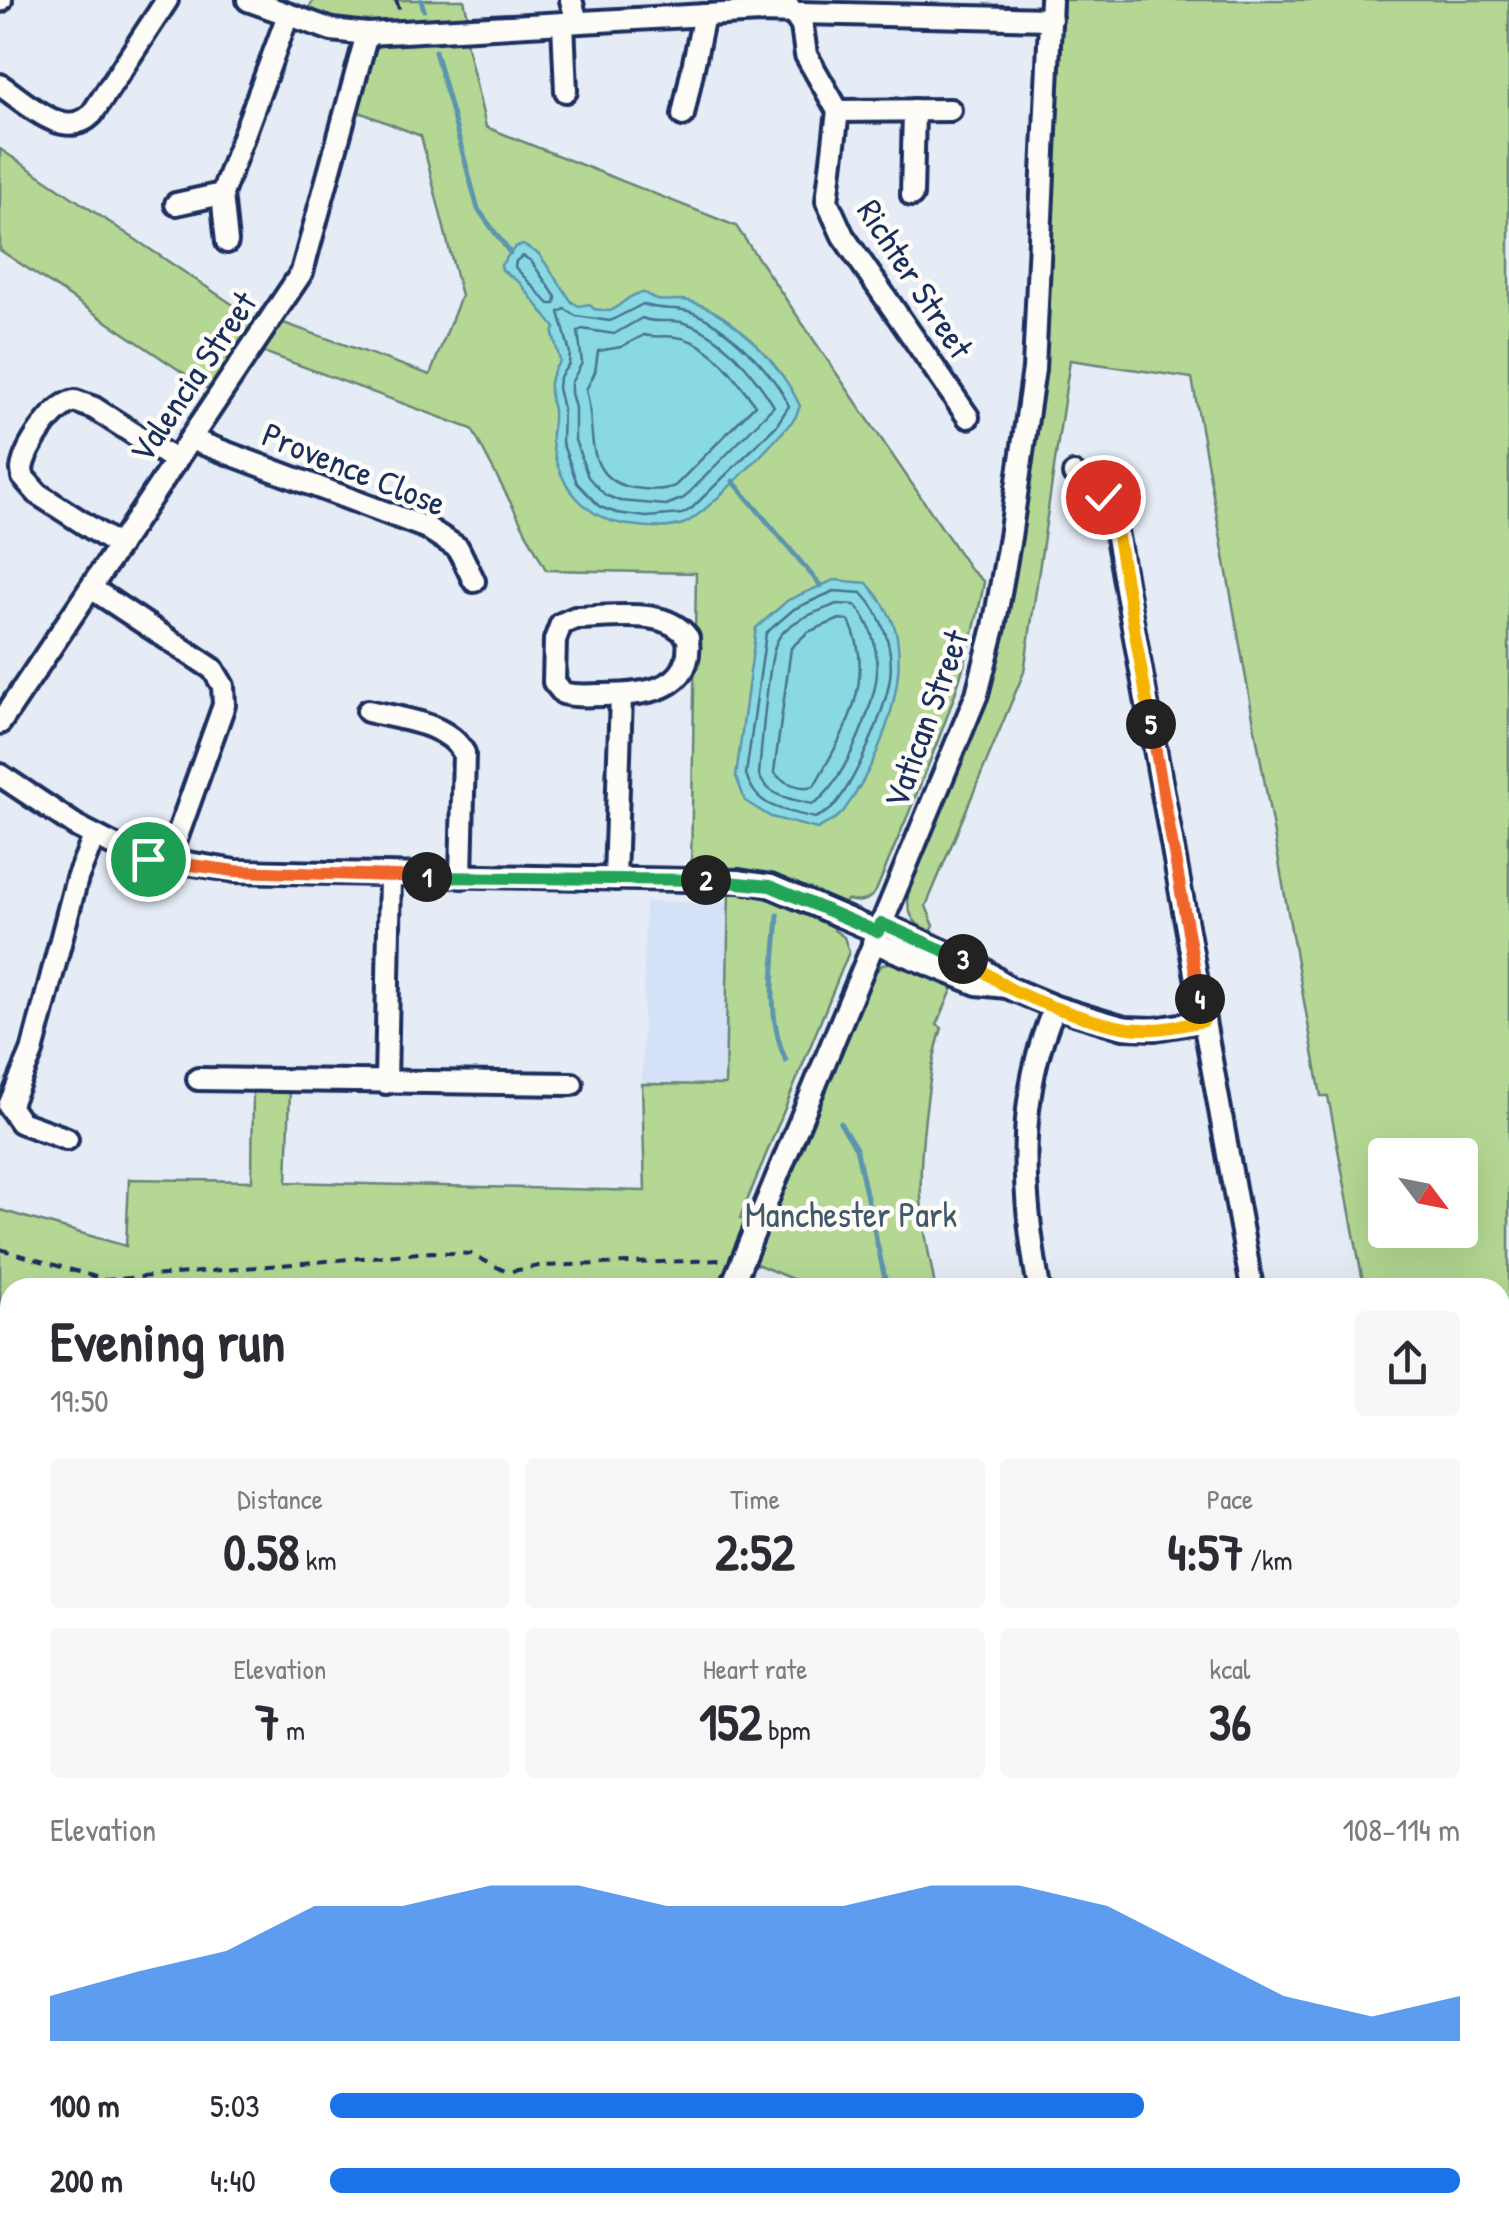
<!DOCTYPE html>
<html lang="en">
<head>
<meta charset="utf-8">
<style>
	body { margin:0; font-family:"Patrick Hand",sans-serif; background:#f7f7f7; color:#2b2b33; height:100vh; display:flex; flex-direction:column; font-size:38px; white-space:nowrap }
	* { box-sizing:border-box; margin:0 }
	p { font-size:32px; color:#7c7c81 }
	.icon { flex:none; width:55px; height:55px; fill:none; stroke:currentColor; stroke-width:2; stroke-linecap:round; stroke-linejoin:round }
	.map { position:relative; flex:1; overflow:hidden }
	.drawer { position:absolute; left:0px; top:1278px; width:1510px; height:962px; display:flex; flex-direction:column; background:#fff; border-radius:30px 30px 0 0; box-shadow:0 10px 40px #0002 }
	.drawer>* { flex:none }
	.needle { width:65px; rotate:122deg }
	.fabs { position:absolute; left:1368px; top:1138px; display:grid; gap:20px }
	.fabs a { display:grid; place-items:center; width:110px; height:110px; border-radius:10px; background:#fff; box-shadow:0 10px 40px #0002; font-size:50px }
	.pin { position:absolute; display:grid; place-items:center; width:85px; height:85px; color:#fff; margin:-42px; border:5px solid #fff; border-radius:50%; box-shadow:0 2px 10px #0007 }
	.km { position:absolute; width:50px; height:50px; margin:-25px; border-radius:50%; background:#222; color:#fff; font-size:28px; line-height:50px; text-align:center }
	.round { display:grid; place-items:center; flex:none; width:105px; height:105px; border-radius:10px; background:#f7f7f7 }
	.summary { display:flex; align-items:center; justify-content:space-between; height:170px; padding:0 50px }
	h1 { font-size:55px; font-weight:700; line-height:75px }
	.stats { display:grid; grid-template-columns:repeat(3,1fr); gap:15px; height:170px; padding:10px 50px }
	.stats div { display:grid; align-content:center; border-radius:10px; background:#f7f7f7; text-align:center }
	.stats b { font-size:50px; font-weight:700 }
	.stats small { font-size:28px; font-weight:400 }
	.stats p { font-size:28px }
	.chart { height:280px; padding:20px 50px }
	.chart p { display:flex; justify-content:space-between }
	.chart svg { width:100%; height:180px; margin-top:10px; fill:#1a73e8; opacity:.7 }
	ul { padding:0 50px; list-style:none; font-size:32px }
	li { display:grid; grid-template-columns:160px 120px 1fr; align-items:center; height:75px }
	li i { height:25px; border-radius:12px; background:#1a73e8 }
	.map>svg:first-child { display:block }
</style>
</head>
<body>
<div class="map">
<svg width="1509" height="2239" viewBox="0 0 1509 2239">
	<rect width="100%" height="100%" fill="#e5ecf6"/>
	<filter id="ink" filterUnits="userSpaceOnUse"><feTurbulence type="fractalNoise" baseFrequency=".01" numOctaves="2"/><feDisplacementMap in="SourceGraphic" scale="20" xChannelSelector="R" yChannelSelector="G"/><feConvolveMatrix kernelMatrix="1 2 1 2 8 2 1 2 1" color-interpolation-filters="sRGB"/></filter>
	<g filter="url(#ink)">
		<path fill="#d4e1f6" d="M645 902 729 903 725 1086 642 1084Z"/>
		<g fill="#b4d893" stroke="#688478" stroke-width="2.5" fill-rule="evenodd">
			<path d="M314 0H464L469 21 346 25 306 12Z"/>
			<path d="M1064 0H1509V1663L1500 1653V1288L1364 1287 1328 1096H1321L1192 378 1070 360 1024 672 926 906 934 926 931 932C909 924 907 909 908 887L989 691 1009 607 1045 359ZM1385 1155H1460V1230H1385Z"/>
			<path d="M465 37 486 127 736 226 970 569 984 582C965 691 918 789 876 891 868 902 860 903 847 900L844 905 762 873 691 869 696 573 546 570 472 429 258 350 278 321 430 375 461 296 421 136 354 110 372 52 383 43Z"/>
			<path d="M0 149 259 322 212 392 0 250Z"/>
			<path d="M729 890 761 894 836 924 834 930 844 937 849 952 740 1218 747 1222 720 1287 10 1288V1339L0 1335V1210L126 1246 129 1179 252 1181 253 1088 290 1089 287 1182 645 1191 642 1084 725 1085Z"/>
			<path d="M895 960 955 983 937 1025 942 1028C928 1070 917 1166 922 1209 924 1235 931 1262 935 1287H811L754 1263 872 975 882 965Z"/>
		</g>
		<g fill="#89d9e3" stroke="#5d95ae" stroke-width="2.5">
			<path d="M523 245 539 254 572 302 579 306 589 304 594 309 610 311C620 306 632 292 644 293 647 294 656 300 658 300 669 302 678 298 689 301 734 313 781 365 800 406L795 418C777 439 705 516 683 524 666 530 647 527 629 525 586 520 558 485 552 442 551 431 554 421 553 410 549 389 546 380 560 361L553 334 555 328 520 283 502 270 501 265 515 247Z"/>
			<path d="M834 580 867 583C880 598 894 617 897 637 906 693 876 767 843 812 837 819 826 824 817 829L771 817 745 801 736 776 756 628 788 600Z"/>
		</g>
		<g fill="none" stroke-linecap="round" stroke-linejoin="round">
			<g stroke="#477393" stroke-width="2.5">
				<path d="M523 256 531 261 556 297 555 304H549L515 267 516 261Z"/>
				<path d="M643 304C659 311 672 307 688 311 724 322 774 372 789 406L776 426 691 509 682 514 646 517 617 513 600 507 577 483 562 442 563 409 558 388 559 378 569 364 570 353 559 312 565 309 576 316 610 321Z"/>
				<path d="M642 318C656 324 667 319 681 322 722 332 753 373 774 406L684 498 666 505 620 501 605 495 588 477 575 440V408L571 393V383L582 363 578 331 582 329 614 334Z"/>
				<path d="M644 335C655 338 665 335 676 337 710 341 737 379 755 405L675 486C662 491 649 490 635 488 580 481 597 426 586 390L595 372 598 351 621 347Z"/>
				<path d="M834 591 862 593C882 614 894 648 890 678 885 712 856 780 834 806 830 812 821 815 815 818 784 810 756 809 746 774L766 633 794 609Z"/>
				<path d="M837 604 855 605C872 623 877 647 877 671 877 701 840 793 812 804 792 799 767 797 759 775 761 751 768 659 777 641 787 620 818 612 837 604Z"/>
				<path d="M840 619 849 621C878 679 843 735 814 786 802 790 782 783 774 772L791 648 808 632Z"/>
			</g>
			<g stroke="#5d95ae" stroke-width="5">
				<path d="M421 0 424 10"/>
				<path d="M435 51 478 209 510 253"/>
				<path d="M733 481 821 586"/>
				<path d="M778 915C775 964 765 1014 786 1061"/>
				<path d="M840 1123 856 1148 887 1288"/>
			</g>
			<g stroke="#1b2f5e" stroke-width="28">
				<g id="minor">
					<path d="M248 0 332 30 367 34 760 12 1051 19"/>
					<path d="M571 0 577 22"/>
					<path d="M0 1 1 0"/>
					<path d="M788 6 802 26 806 55 838 111 827 201 843 236 968 417"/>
					<path d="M563 23 566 91"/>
					<path d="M0 85C26 102 64 142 92 114L167 0"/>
					<path d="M838 111 950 110"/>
					<path d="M683 115 704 15"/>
					<path d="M912 195 914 110"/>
					<path d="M176 204 222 194"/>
					<path d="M227 242 222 194 288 15"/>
					<path d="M190 439 427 528 458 548 474 581"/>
					<path d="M1074 474 1103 497 1115 526 1252 1288"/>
					<path d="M119 546 38 494 23 477 22 469C25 448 54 404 75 401L94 408 176 461"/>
					<path d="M91 588 213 669 223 686 224 705 168 862"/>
					<path d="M575 618C609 618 666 606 688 638 694 691 644 695 603 695 589 695 575 697 563 693L554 682 555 640 561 624Z"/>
					<path d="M368 711C400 719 447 722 464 753L461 877"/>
					<path d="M0 723 302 272 367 34"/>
					<path d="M0 775 78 827 129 853 235 871 739 881 770 886 878 932"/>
					<path d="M615 879 621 695"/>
					<path d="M881 923 982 968 1007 987 1055 1007 1124 1028 1155 1029 1204 1021"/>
					<path d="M873 942 977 984 1007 987"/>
					<path d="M198 1079 572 1084"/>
					<path d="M386 1083 390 876"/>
					<path d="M67 1139 20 1122 9 1106 32 1052 77 878 94 837"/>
					<path d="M731 1288 977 694 994 627 1010 537 1034 369 1051 0"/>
					<path d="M1039 1288C1022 1194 1015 1096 1055 1007"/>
					<path d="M0 1461 10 1465"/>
					<path d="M0 1704 10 1708"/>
					<path d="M0 1925 10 1929"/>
					<path d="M1500 1947 1509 1945"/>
					<path d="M1500 1984 1509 2031"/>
					<path d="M0 2024 10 1997"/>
					<path d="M0 2181 10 2185"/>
					<path d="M386 2230 410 2239"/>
					<path d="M804 2230 806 2239"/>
					<path d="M1012 2230 1013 2239"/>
					<path d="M1219 2230 1221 2239"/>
					<path d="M1426 2230 1427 2239"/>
					<path d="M55 2239 57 2230"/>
					<path d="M180 2239 187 2230"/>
					<path d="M331 2239 336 2230"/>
				</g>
			</g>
			<g stroke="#1b2f5e" stroke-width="4" stroke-dasharray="10 8" stroke-linecap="butt">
				<path d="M396 0 400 12"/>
				<path d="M0 1249 106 1280 431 1252 471 1254 507 1272 539 1266 722 1260"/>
			</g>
			<use href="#minor" stroke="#fdfcf7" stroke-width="20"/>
		</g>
	</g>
	<g fill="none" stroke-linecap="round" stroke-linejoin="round" filter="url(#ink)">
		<g stroke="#fff" stroke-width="20">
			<path id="split-1" d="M148 859 235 871 427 877"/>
		</g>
		<g stroke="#fff" stroke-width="20">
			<path id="split-2" d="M427 877 706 880"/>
		</g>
		<g stroke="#fff" stroke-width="20">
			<path id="split-3" d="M706 880 770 886 878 932 881 923 963 959"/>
		</g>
		<g stroke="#fff" stroke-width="20">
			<path id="split-4" d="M963 959C980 967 993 979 1009 988 1037 1003 1110 1029 1142 1029 1162 1030 1184 1025 1204 1021L1200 999"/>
		</g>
		<g stroke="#fff" stroke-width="20">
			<path id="split-5" d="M1151 724 1200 999"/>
		</g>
		<g stroke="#fff" stroke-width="20">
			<path id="split-6" d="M1103 497 1116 526 1151 724"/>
		</g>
		<use href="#split-1" stroke="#f0652b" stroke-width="12"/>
		<use href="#split-2" stroke="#22a559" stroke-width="12"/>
		<use href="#split-3" stroke="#22a559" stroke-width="12"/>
		<use href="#split-4" stroke="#f5b400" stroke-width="12"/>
		<use href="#split-5" stroke="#f0652b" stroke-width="12"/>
		<use href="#split-6" stroke="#f5b400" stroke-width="12"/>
	</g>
	<g text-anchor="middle" stroke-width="9" stroke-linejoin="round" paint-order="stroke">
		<g font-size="35" fill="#1b2f5e" stroke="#fdfcf7">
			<text transform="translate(915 279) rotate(57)" y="12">Richter Street</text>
			<text transform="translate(193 377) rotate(-56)" y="12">Valencia Street</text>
			<text transform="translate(354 469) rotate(22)" y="12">Provence Close</text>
			<text transform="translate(926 719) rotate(-70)" y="12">Vatican Street</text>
		</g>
		<g font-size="35" fill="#41596b" stroke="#fdfcf7">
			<text x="851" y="1227">Manchester Park</text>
		</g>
	</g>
</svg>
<div class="fabs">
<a><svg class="needle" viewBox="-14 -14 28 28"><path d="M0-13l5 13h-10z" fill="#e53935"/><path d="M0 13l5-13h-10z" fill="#7c7c81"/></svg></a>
</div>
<div class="pin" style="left:148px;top:859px;background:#1e9e55"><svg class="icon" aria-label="arrive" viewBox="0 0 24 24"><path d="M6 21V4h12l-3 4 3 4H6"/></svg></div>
<div class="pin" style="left:1103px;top:497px;background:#d93025"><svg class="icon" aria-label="check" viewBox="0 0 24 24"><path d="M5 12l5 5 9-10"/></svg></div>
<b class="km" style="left:427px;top:877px">1</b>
<b class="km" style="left:706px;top:880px">2</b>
<b class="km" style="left:963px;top:959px">3</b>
<b class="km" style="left:1200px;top:999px">4</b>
<b class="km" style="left:1151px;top:724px">5</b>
<section class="drawer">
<div class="summary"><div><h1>Evening run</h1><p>19:50</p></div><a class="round"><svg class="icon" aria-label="share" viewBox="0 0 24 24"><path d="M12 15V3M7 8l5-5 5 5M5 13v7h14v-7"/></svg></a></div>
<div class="stats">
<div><p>Distance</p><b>0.58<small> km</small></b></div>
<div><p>Time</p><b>2:52</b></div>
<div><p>Pace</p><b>4:57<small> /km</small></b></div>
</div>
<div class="stats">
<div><p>Elevation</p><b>7<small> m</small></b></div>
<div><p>Heart rate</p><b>152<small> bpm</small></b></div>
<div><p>kcal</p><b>36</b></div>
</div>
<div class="chart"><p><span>Elevation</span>108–114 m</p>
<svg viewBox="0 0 160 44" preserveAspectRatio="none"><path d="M0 44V33L10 27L20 22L30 11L40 11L50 6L60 6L70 11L80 11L90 11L100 6L110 6L120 11L130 22L140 33L150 38L160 33V44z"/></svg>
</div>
<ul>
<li><b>100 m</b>5:03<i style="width:72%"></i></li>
<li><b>200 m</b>4:40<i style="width:100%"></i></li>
</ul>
</section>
</div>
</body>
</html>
